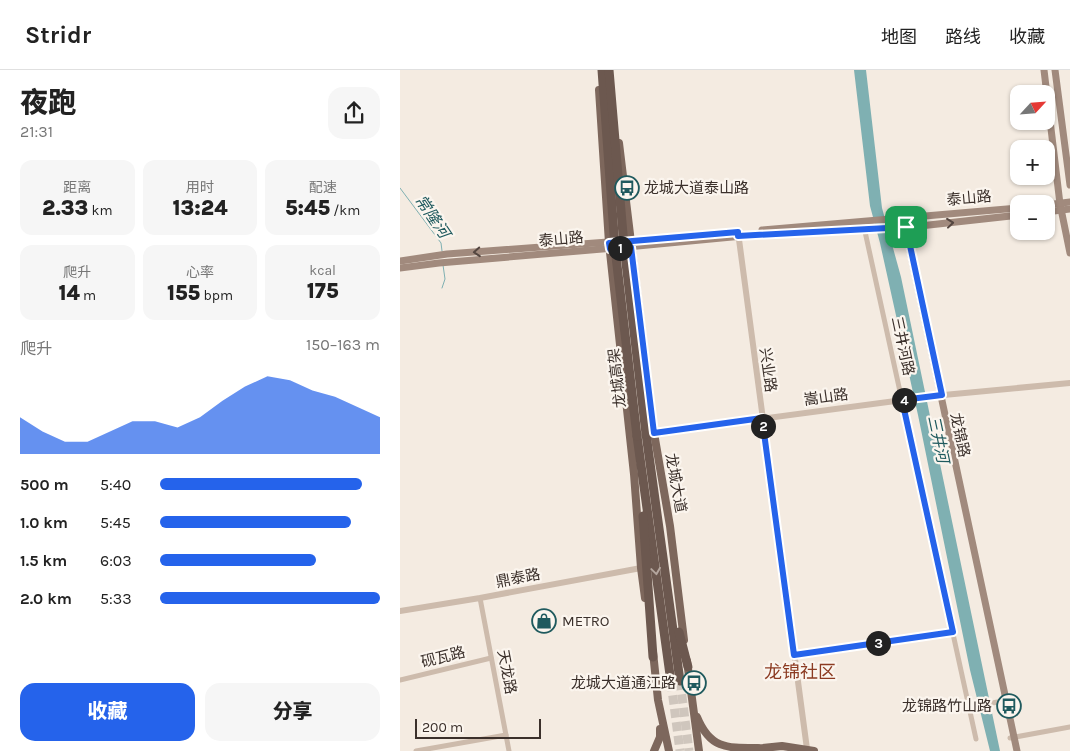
<!DOCTYPE html>
<html lang="zh">
<head>
<meta charset="utf-8">
<style>
	body { margin:0; font-family:Karla,"Noto Sans SC",sans-serif; background:#f6f6f6; color:#222; height:100vh; display:flex; flex-direction:column; font-size:19px; white-space:nowrap }
	* { box-sizing:border-box; margin:0 }
	p { font-size:16px; color:#767676 }
	.icon { flex:none; width:28px; height:28px; fill:none; stroke:currentColor; stroke-width:2; stroke-linecap:round; stroke-linejoin:round }
	.map { position:relative; flex:1; overflow:hidden }
	.sheet { display:flex; flex-direction:column; background:#fff; width:400px }
	.sheet>* { flex:none }
	.needle { width:32px; rotate:64deg }
	.controls { position:absolute; left:610px; top:15px; display:grid; gap:10px }
	.controls a { display:grid; place-items:center; width:45px; height:45px; border-radius:10px; background:#fff; box-shadow:0 1px 4px #0004; font-size:25px }
	.scale { position:absolute; left:15px; bottom:12px; width:126px; box-sizing:border-box; padding-left:5px; border:2px solid #3b302b; border-top:0; font-size:14px; line-height:18px; white-space:nowrap; color:#3b302b; -webkit-text-stroke:4px #fbf5ee; paint-order:stroke }
	.pin { position:absolute; display:grid; place-items:center; width:42px; height:42px; color:#fff; margin:-21px; border-radius:10px; box-shadow:0 2px 8px #0006 }
	.km { position:absolute; width:25px; height:25px; margin:-12px; border-radius:50%; background:#222; color:#fff; font-size:14px; line-height:25px; text-align:center }
	.round { display:grid; place-items:center; flex:none; width:52px; height:52px; border-radius:15px; background:#f6f6f6 }
	.headline { display:flex; align-items:center; justify-content:space-between; height:85px; padding:0 20px }
	h1 { font-size:28px; font-weight:800; line-height:38px }
	.figures { display:grid; grid-template-columns:repeat(3,1fr); gap:8px; height:85px; padding:5px 20px }
	.figures div { display:grid; align-content:center; border-radius:12px; background:#f6f6f6; text-align:center }
	.figures b { font-size:21px; font-weight:800 }
	.figures small { font-size:14px; font-weight:400 }
	.figures p { font-size:14px }
	.chart { height:140px; padding:10px 20px }
	.chart p { display:flex; justify-content:space-between }
	.chart svg { width:100%; height:90px; margin-top:5px; fill:#2563eb; opacity:.7 }
	.button { display:flex; gap:10px; margin-top:auto; padding:10px 20px }
	.button a { flex:1; height:58px; border-radius:15px; background:#2563eb; color:#fff; font-size:20px; font-weight:800; line-height:58px; text-align:center }
	.button a+a { background:#f6f6f6; color:#222 }
	ul { padding:0 20px; list-style:none; font-size:16px }
	li { display:grid; grid-template-columns:80px 60px 1fr; align-items:center; height:38px }
	li i { height:12px; border-radius:6px; background:#2563eb }
	header { display:flex; align-items:center; gap:30px; box-sizing:border-box; height:70px; padding:0 25px; background:#fff; border-bottom:1px solid #e0e0e0 }
	header strong { font-size:24px }
	nav { display:flex; gap:28px; margin-inline-start:auto; font-size:18px }
	main { display:flex; flex:1; min-height:0 }
	.map>svg:first-child { display:block }
</style>
</head>
<body>
<header>
<strong>Stridr</strong>
<nav><a>地图</a><a>路线</a><a>收藏</a></nav>
</header>
<main>
<section class="sheet">
<div class="headline"><div><h1>夜跑</h1><p>21:31</p></div><a class="round"><svg class="icon" aria-label="share" viewBox="0 0 24 24"><path d="M12 15V3M7 8l5-5 5 5M5 13v7h14v-7"/></svg></a></div>
<div class="figures">
<div><p>距离</p><b>2.33<small> km</small></b></div>
<div><p>用时</p><b>13:24</b></div>
<div><p>配速</p><b>5:45<small> /km</small></b></div>
</div>
<div class="figures">
<div><p>爬升</p><b>14<small> m</small></b></div>
<div><p>心率</p><b>155<small> bpm</small></b></div>
<div><p>kcal</p><b>175</b></div>
</div>
<div class="chart"><p><span>爬升</span>150–163 m</p>
<svg viewBox="0 0 160 44" preserveAspectRatio="none"><path d="M0 44V26L10 33L20 38L30 38L40 33L50 28L60 28L70 31L80 26L90 18L100 11L110 6L120 8L130 13L140 16L150 21L160 26V44z"/></svg>
</div>
<ul>
<li><b>500 m</b>5:40<i style="width:92%"></i></li>
<li><b>1.0 km</b>5:45<i style="width:87%"></i></li>
<li><b>1.5 km</b>6:03<i style="width:71%"></i></li>
<li><b>2.0 km</b>5:33<i style="width:100%"></i></li>
</ul>
<div class="button"><a>收藏</a><a>分享</a></div>
</section>
<div class="map">
<svg width="670" height="681" viewBox="0 0 670 681">
	<rect width="100%" height="100%" fill="#f4ebe1"/>
	<path fill="#7fb0b2" d="M454 0H466L482 138 501 207 600 681H590L570 600 518 345 480 173 470 136Z"/>
	<g fill="none" stroke-linecap="round" stroke-linejoin="round">
		<g stroke="#7fb0b2" stroke-width="1">
			<path d="M0 118 41 173 42 181"/>
			<path d="M42 218 45 209 43 195"/>
		</g>
		<g stroke="#cfc6bd" stroke-width="9" stroke-dasharray="9 4.5" stroke-linecap="butt">
			<path d="M280 611 289 681"/>
			<path d="M271 612 280 681"/>
		</g>
		<g stroke="#cdbbac" stroke-width="5">
			<path d="M464 157 576 669"/>
			<path d="M80 528 109 681"/>
			<path d="M394 585 553 562"/>
			<path d="M0 610 91 588"/>
			<path d="M569 638 602 631"/>
			<path d="M610 668 670 657"/>
			<path d="M16 681 106 665"/>
		</g>
		<g stroke="#cdbbac" stroke-width="6">
			<path d="M338 162 407 679"/>
			<path d="M254 363 533 326 670 313"/>
			<path d="M0 541 80 528 241 498"/>
		</g>
		<g stroke="#a18a7d" stroke-width="7">
			<path d="M644 0 660 134 670 183"/>
			<path d="M655 0 670 115"/>
			<path d="M646 135 670 132"/>
			<path d="M646 142 670 139"/>
			<path d="M504 153 617 681"/>
			<path d="M362 160 619 138"/>
			<path d="M227 177 353 165 520 156 619 145"/>
			<path d="M0 191 47 184 301 165"/>
			<path d="M0 198 39 193 214 178"/>
		</g>
		<g stroke="#7d675c" stroke-width="8">
			<path d="M199 20 209 173 234 404 241 498 245 528"/>
			<path d="M219 73 254 363 270 456 284 570"/>
			<path d="M253 582 258 630 269 681"/>
			<path d="M287 591 299 681"/>
			<path d="M297 647C310 679 327 678 358 678"/>
			<path d="M354 679 382 676 414 681"/>
			<path d="M254 681 260 667V659"/>
		</g>
		<g stroke="#6c584f" stroke-width="9">
			<path d="M246 364 280 611"/>
			<path d="M237 366 271 612"/>
			<path d="M243 446 253 587"/>
			<path d="M279 562 288 597"/>
		</g>
		<g stroke="#6c584f" stroke-width="9">
			<path d="M202 0 215 178 237 366"/>
			<path d="M209 0 224 176 246 364"/>
		</g>
	</g>
	<defs><path id="oneway-chevron" d="M-2-3.5L2.5 0L-2 3.5" fill="none" stroke-width="1.6" stroke-linecap="round" stroke-linejoin="round" transform="scale(1.25)"/></defs>
	<g stroke="#544640">
		<use href="#oneway-chevron" transform="translate(550 153) rotate(-6)"/>
		<use href="#oneway-chevron" transform="translate(77 182) rotate(176)"/>
	</g>
	<use stroke="#b4a69e" href="#oneway-chevron" transform="translate(256 501) rotate(82)"/>
	<g fill="none" stroke-linecap="round" stroke-linejoin="round">
		<g stroke="#fff" stroke-width="10">
			<path id="route" d="M506 157 542 325 502 330 553 562 394 585 362 348 254 363 231 177 210 179 209 173 338 162V166Z"/>
		</g>
		<use href="#route" stroke="#2563eb" stroke-width="6"/>
	</g>
	<defs>
		<g id="bus-ring" transform="scale(1.25)"><circle r="9.5" fill="#fbf5ee" stroke="#1f5a5e" stroke-width="1.5"/><path d="M-5-6H5V4H4V6H2V4H-2V6H-4V4H-5ZM-3.5-4V0h7V-4ZM-3.5 1.2v1.5H-2V1.2ZM2 1.2v1.5H3.5V1.2Z" fill="#1f5a5e"/></g>
		<g id="shop-ring" transform="scale(1.25)"><circle r="9.5" fill="#fbf5ee" stroke="#1f5a5e" stroke-width="1.5"/><path d="M-5-2.5h2.3a2.7 3.5 0 0 1 5.4 0H5L5.5 6h-11ZM-1.5-2.5h3a1.5 2.3 0 0 0-3 0Z" fill="#1f5a5e"/></g>
	</defs>
	<g fill-rule="evenodd">
		<use href="#bus-ring" x="227" y="118"/>
		<use href="#shop-ring" x="144" y="551"/>
		<use href="#bus-ring" x="294" y="613"/>
		<use href="#bus-ring" x="609" y="636"/>
	</g>
	<g text-anchor="middle" stroke-width="4.5" stroke-linejoin="round" paint-order="stroke">
		<g font-size="15" fill="#3b302b" stroke="#fbf5ee" text-anchor="start">
			<text x="244" y="123">龙城大道泰山路</text>
			<text x="162" y="556">METRO</text>
			<text x="276" y="618" text-anchor="end">龙城大道通江路</text>
			<text x="592" y="641" text-anchor="end">龙锦路竹山路</text>
		</g>
		<g font-size="15" fill="#3b302b" stroke="#fbf5ee">
			<text transform="translate(569 128) rotate(-5)" y="5">泰山路</text>
			<text transform="translate(161 169) rotate(-5)" y="5">泰山路</text>
			<text transform="translate(503 276) rotate(78)" y="5">三井河路</text>
			<text transform="translate(368 300) rotate(82)" y="5">兴业路</text>
			<text transform="translate(217 308) rotate(-97)" y="5">龙城高架</text>
			<text transform="translate(426 327) rotate(-8)" y="5">嵩山路</text>
			<text transform="translate(560 365) rotate(78)" y="5">龙锦路</text>
			<text transform="translate(276 413) rotate(80)" y="5">龙城大道</text>
			<text transform="translate(118 508) rotate(-11)" y="5">鼎泰路</text>
			<text transform="translate(43 587) rotate(-14)" y="5">砚瓦路</text>
			<text transform="translate(107 602) rotate(79)" y="5">天龙路</text>
		</g>
		<g font-size="16" font-style="italic" fill="#1f5a5e" stroke="#fbf5ee">
			<text transform="translate(33 146) rotate(56)" y="6">常隆河</text>
			<text transform="translate(539 369) rotate(78)" y="6">三井河</text>
		</g>
		<g font-size="18" fill="#8c3b22" stroke="#fbf5ee">
			<text x="400" y="608">龙锦社区</text>
		</g>
	</g>
</svg>
<div class="controls">
<a><svg class="needle" viewBox="-14 -14 28 28"><path d="M0-13l5 13h-10z" fill="#e53935"/><path d="M0 13l5-13h-10z" fill="#767676"/></svg></a>
<a>+</a>
<a>−</a>
</div>
<div class="scale">200 m</div>
<div class="pin" style="left:506px;top:157px;background:#1e9e55"><svg class="icon" aria-label="arrive" viewBox="0 0 24 24"><path d="M6 21V4h12l-3 4 3 4H6"/></svg></div>
<b class="km" style="left:220px;top:178px">1</b>
<b class="km" style="left:363px;top:356px">2</b>
<b class="km" style="left:478px;top:573px">3</b>
<b class="km" style="left:504px;top:330px">4</b>
</div>
</main>
</body>
</html>
